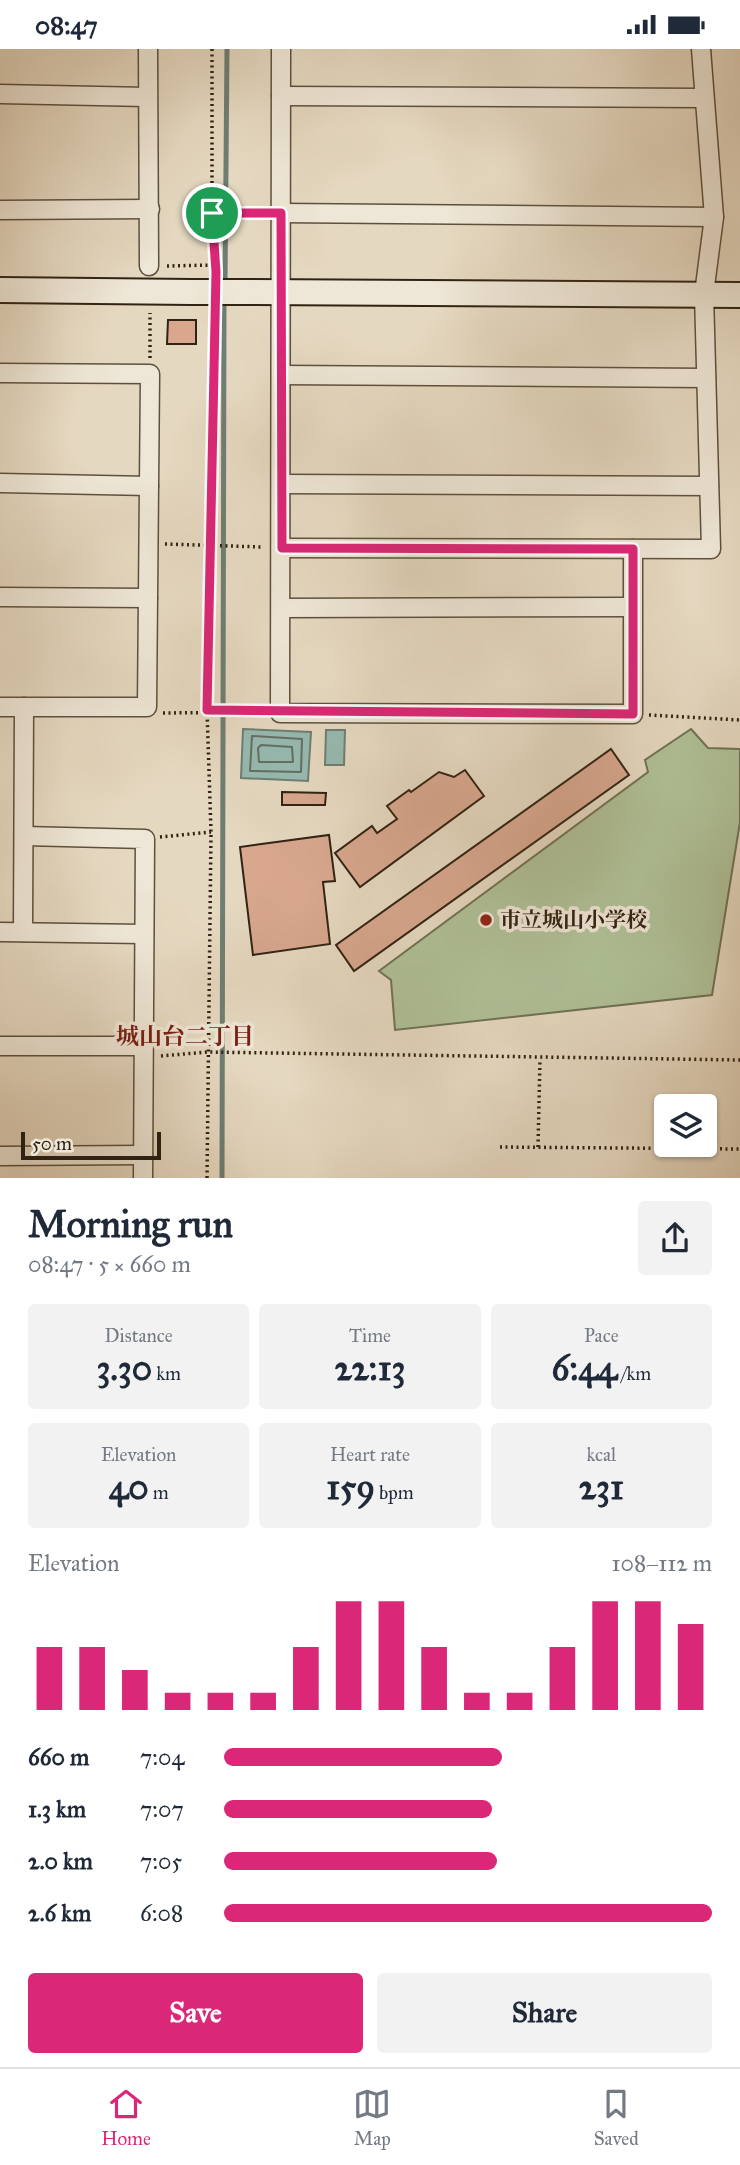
<!DOCTYPE html>
<html lang="en">
<head>
<meta charset="utf-8">
<style>
	body { margin:0; font-family:"IM FELL Great Primer","Noto Serif JP",serif; background:#f2f2f3; color:#1f2937; height:100vh; display:flex; flex-direction:column; font-size:26px; white-space:nowrap }
	* { box-sizing:border-box; margin:0 }
	p { font-size:23px; color:#747a83 }
	.icon { flex:none; width:38px; height:38px; fill:none; stroke:currentColor; stroke-width:2; stroke-linecap:round; stroke-linejoin:round }
	.map { position:relative; height:1129px; overflow:hidden }
	.panel { display:flex; flex-direction:column; background:#fff; flex:1 }
	.panel>* { flex:none }
	.controls { position:absolute; left:654px; top:1045px; display:grid; gap:14px }
	.controls a { display:grid; place-items:center; width:63px; height:63px; border-radius:7px; background:#fff; box-shadow:0 2px 5px #0004; font-size:35px }
	.scale { position:absolute; left:21px; bottom:18px; width:140px; box-sizing:border-box; padding-left:7px; border:4px solid #312313; border-top:0; font-size:19px; line-height:24px; white-space:nowrap; color:#312313; -webkit-text-stroke:5px #eee6d6; paint-order:stroke }
	.pin { position:absolute; display:grid; place-items:center; width:60px; height:60px; color:#fff; margin:-30px; border:4px solid #fff; border-radius:50%; box-shadow:0 2px 7px #0007 }
	.round { display:grid; place-items:center; flex:none; width:74px; height:74px; border-radius:7px; background:#f2f2f3 }
	.overview { display:flex; align-items:center; justify-content:space-between; height:119px; padding:0 28px }
	h1 { font-size:38px; font-weight:700; line-height:52px }
	.stats { display:grid; grid-template-columns:repeat(3,1fr); gap:10px; height:119px; padding:7px 28px }
	.stats div { display:grid; align-content:center; border-radius:7px; background:#f2f2f3; text-align:center }
	.stats b { font-size:35px; font-weight:700 }
	.stats small { font-size:19px; font-weight:400 }
	.stats p { font-size:19px }
	.chart { height:196px; padding:14px 28px }
	.chart p { display:flex; justify-content:space-between }
	.chart svg { width:100%; height:126px; margin-top:7px; stroke:#db2777; stroke-width:6 }
	.primary-button { display:flex; gap:14px; margin-top:auto; padding:14px 28px }
	.primary-button a { flex:1; height:80px; border-radius:7px; background:#db2777; color:#fff; font-size:28px; font-weight:700; line-height:80px; text-align:center }
	.primary-button a+a { background:#f2f2f3; color:#1f2937 }
	ul { padding:0 28px; list-style:none; font-size:23px }
	li { display:grid; grid-template-columns:112px 84px 1fr; align-items:center; height:52px }
	li i { height:18px; border-radius:9px; background:#db2777 }
	.status { display:flex; justify-content:space-between; align-items:center; height:49px; padding:0 35px; background:#fff; direction:ltr }
	.status svg { height:19px; fill:currentColor }
	.dock { display:flex; justify-content:space-around; align-items:center; height:98px; border-top:2px solid #e0e1e3; background:#fff; font-size:19px; color:#747a83 }
	.dock a { display:grid; justify-items:center; gap:4px }
	.dock .on { color:#db2777 }
	.map>svg:first-child { display:block }
</style>
</head>
<body>
<div class="status"><b>08:47</b><svg viewBox="0 0 49 12"><path d="M0 12V9h3v3zM5 12V6h3v6zM10 12V3h3v9zM15 12V0h3v12zM26 1h20v11H26zM47 4h2v5h-2z"/></svg></div>
<div class="map">
<svg width="740" height="1129" viewBox="0 0 740 1129">
	<rect width="100%" height="100%" fill="#e5d8c0"/>
	<filter id="stains"><feTurbulence type="fractalNoise" baseFrequency=".00286" numOctaves="4"/><feColorMatrix values="0 0 0 0 .2 0 0 0 0 .09 0 0 0 0 .02 0 0 0 .5 -.17"/></filter>
	<radialGradient id="worn" r=".72"><stop offset=".6" stop-color="#630" stop-opacity="0"/><stop offset="1" stop-color="#630" stop-opacity=".3"/></radialGradient>
	<path fill="#afc097" stroke="#707255" stroke-width="2" d="M691 680 708 699 740 700V773L712 946 395 981 391 931 379 922 648 723 645 711Z"/>
	<g fill="#96bab1" stroke="#6e7e72" stroke-width="2">
		<path d="M243 680 311 683 308 732 241 729Z"/>
		<path d="M326 681H345L344 716H325Z"/>
	</g>
	<g fill="none" stroke-linecap="round" stroke-linejoin="round">
		<g stroke="#646e62" stroke-width="2">
			<path d="M252 687 302 690 301 723 250 722Z"/>
			<path d="M261 696 292 698 293 713H259L258 699Z"/>
		</g>
		<g stroke="#6e7e72" stroke-width="5">
			<path d="M225 235 227 0"/>
			<path d="M222 1129 224 248"/>
		</g>
	</g>
	<g fill="#d8a78e" stroke="#312313" stroke-width="2">
		<path d="M168 271H196V295H167Z"/>
		<path d="M611 700 629 726 354 922 336 896Z"/>
		<path d="M465 721 484 747 360 838 335 804 372 777 377 784 397 770 387 757 409 741 411 743 439 723 454 728Z"/>
		<path d="M282 743 326 744 325 756H282Z"/>
		<path d="M329 786 335 832 323 833 330 895 253 906 240 798Z"/>
	</g>
	<g fill="none" stroke-linecap="round" stroke-linejoin="round">
		<g stroke="#5e503e" stroke-width="21">
			<g id="street">
				<path d="M148 0 149 217"/>
				<path d="M281 0 280 664 633 665V500"/>
				<path d="M0 45 147 48"/>
				<path d="M281 47 704 49"/>
				<path d="M0 161 150 160"/>
				<path d="M281 164 714 168"/>
				<path d="M0 324 150 325 147 658H0"/>
				<path d="M281 326 706 329"/>
				<path d="M0 434 149 437"/>
				<path d="M282 435 709 437"/>
				<path d="M282 499 711 500 704 245 714 168 701 0"/>
				<path d="M0 548 148 549"/>
				<path d="M282 559 632 558"/>
				<path d="M24 787 145 790 143 1129"/>
				<path d="M0 883 144 885"/>
				<path d="M23 883 24 658"/>
				<path d="M0 997H144"/>
				<path d="M0 1107 143 1106"/>
			</g>
		</g>
		<g stroke="#312313" stroke-width="28">
			<g id="secondary">
				<path d="M0 241 192 243"/>
				<path d="M250 243 740 246"/>
			</g>
		</g>
		<g stroke="#312313" stroke-width="3.5" stroke-dasharray="2 3.5" stroke-linecap="butt">
			<path d="M212 0V164L215 224"/>
			<path d="M212 164H265"/>
			<path d="M167 217 214 216"/>
			<path d="M150 309V264"/>
			<path d="M165 495 262 498"/>
			<path d="M163 664 264 663"/>
			<path d="M649 666 740 671"/>
			<path d="M160 788 211 783"/>
			<path d="M161 1007 207 1003 740 1011"/>
			<path d="M500 1098 740 1100"/>
			<path d="M538 1098 540 1010"/>
			<path d="M207 1129 211 783 207 661 214 263"/>
		</g>
		<use href="#street" stroke="#eee6d6" stroke-width="18"/>
		<use href="#secondary" stroke="#eee6d6" stroke-width="24"/>
		<g stroke="#312313" stroke-width="28" stroke-linecap="butt">
			<path id="secondary-bridge" d="M192 243H250"/>
		</g>
		<use href="#secondary-bridge" stroke="#eee6d6" stroke-width="24"/>
	</g>
	<g fill="none" stroke-linecap="round" stroke-linejoin="round">
		<g stroke="#fff" stroke-width="14">
			<path id="route" d="M212 164H281L282 499 633 500V665L207 661 216 223Z"/>
		</g>
		<use href="#route" stroke="#db2777" stroke-width="9"/>
	</g>
	<circle fill="#8f2418" stroke="#eee6d6" stroke-width="2.5" cx="486" cy="871" r="7"/>
	<g text-anchor="middle" stroke-width="7" stroke-linejoin="round" paint-order="stroke">
		<g font-size="21" font-weight="bold" fill="#312313" stroke="#eee6d6" text-anchor="start">
			<text x="500" y="878">市立城山小学校</text>
		</g>
		<g font-size="23" font-weight="bold" fill="#7a1f14" stroke="#eee6d6">
			<text x="185" y="995">城山台二丁目</text>
		</g>
	</g>
	<rect width="100%" height="100%" filter="url(#stains)"/>
	<rect width="100%" height="100%" fill="url(#worn)"/>
</svg>
<div class="controls">
<a><svg class="icon" aria-label="layers" viewBox="0 0 24 24"><path d="M12 4l9 5-9 5-9-5zM3 14l9 5 9-5"/></svg></a>
</div>
<div class="scale">50 m</div>
<div class="pin" style="left:212px;top:164px;background:#1e9e55"><svg class="icon" aria-label="arrive" viewBox="0 0 24 24"><path d="M6 21V4h12l-3 4 3 4H6"/></svg></div>
</div>
<section class="panel">
<div class="overview"><div><h1>Morning run</h1><p>08:47 · 5 × 660 m</p></div><a class="round"><svg class="icon" aria-label="share" viewBox="0 0 24 24"><path d="M12 15V3M7 8l5-5 5 5M5 13v7h14v-7"/></svg></a></div>
<div class="stats">
<div><p>Distance</p><b>3.30<small> km</small></b></div>
<div><p>Time</p><b>22:13</b></div>
<div><p>Pace</p><b>6:44<small> /km</small></b></div>
</div>
<div class="stats">
<div><p>Elevation</p><b>40<small> m</small></b></div>
<div><p>Heart rate</p><b>159<small> bpm</small></b></div>
<div><p>kcal</p><b>231</b></div>
</div>
<div class="chart"><p><span>Elevation</span>108–112 m</p>
<svg viewBox="0 0 160 44" preserveAspectRatio="none"><path d="M5 44V22M15 44V22M25 44V30M35 44V38M45 44V38M55 44V38M65 44V22M75 44V6M85 44V6M95 44V22M105 44V38M115 44V38M125 44V22M135 44V6M145 44V6M155 44V14"/></svg>
</div>
<ul>
<li><b>660 m</b>7:04<i style="width:57%"></i></li>
<li><b>1.3 km</b>7:07<i style="width:55%"></i></li>
<li><b>2.0 km</b>7:05<i style="width:56%"></i></li>
<li><b>2.6 km</b>6:08<i style="width:100%"></i></li>
</ul>
<div class="primary-button"><a>Save</a><a>Share</a></div>
</section>
<nav class="dock">
<a class="on"><svg class="icon" aria-label="home" viewBox="0 0 24 24"><path d="M3 11l9-7 9 7M6 9v11h12V9"/></svg>Home</a>
<a><svg class="icon" aria-label="map" viewBox="0 0 24 24"><path d="M3 6l6-2 6 2 6-2v14l-6 2-6-2-6 2zM9 4v14M15 6v14"/></svg>Map</a>
<a><svg class="icon" aria-label="saved" viewBox="0 0 24 24"><path d="M7 4h10v16l-5-4-5 4z"/></svg>Saved</a>
</nav>
</body>
</html>
